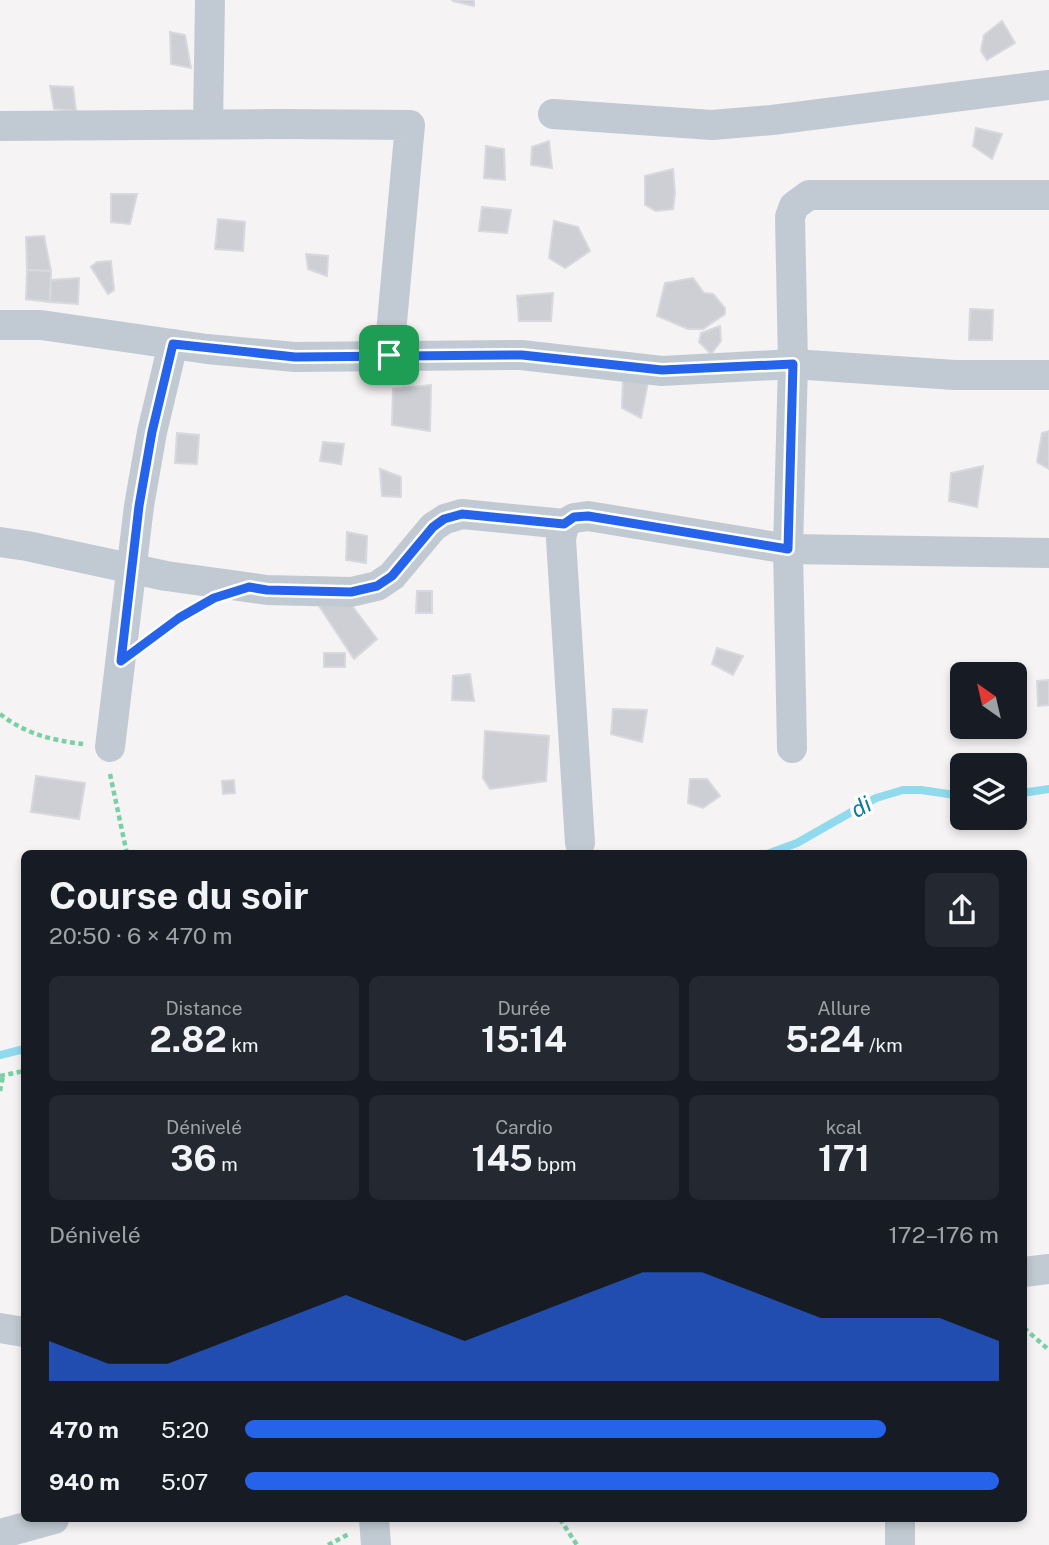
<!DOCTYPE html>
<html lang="fr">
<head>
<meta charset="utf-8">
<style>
	body { margin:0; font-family:"Public Sans",sans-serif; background:#242831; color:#f1f3f6; height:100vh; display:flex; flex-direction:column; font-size:26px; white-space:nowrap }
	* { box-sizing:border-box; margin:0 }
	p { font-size:23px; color:#9ea1a6 }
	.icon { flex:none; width:38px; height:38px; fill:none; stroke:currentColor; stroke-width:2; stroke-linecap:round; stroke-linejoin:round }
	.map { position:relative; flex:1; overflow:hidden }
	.panel { position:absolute; left:21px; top:850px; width:1006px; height:672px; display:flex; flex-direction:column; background:#171b24; border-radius:10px; box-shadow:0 4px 10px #0003 }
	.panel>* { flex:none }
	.needle { width:46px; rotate:326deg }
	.controls { position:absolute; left:950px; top:662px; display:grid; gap:14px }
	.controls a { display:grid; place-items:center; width:77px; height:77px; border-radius:10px; background:#171b24; box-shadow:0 4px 10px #0003; font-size:35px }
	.pin { position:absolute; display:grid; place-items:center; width:60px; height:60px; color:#fff; margin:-30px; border-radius:14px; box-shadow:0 4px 10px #0006 }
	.round { display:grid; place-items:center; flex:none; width:74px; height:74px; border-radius:10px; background:#242831 }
	.overview { display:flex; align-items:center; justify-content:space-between; height:119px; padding:0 28px }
	h1 { font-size:38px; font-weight:700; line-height:52px }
	.metrics { display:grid; grid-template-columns:repeat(3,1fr); gap:10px; height:119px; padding:7px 28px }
	.metrics div { display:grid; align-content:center; border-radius:10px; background:#242831; text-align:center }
	.metrics b { font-size:35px; font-weight:700 }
	.metrics small { font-size:19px; font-weight:400 }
	.metrics p { font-size:19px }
	.chart { height:196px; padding:14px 28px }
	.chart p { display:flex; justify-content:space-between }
	.chart svg { width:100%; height:126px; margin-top:7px; fill:#2563eb; opacity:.7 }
	ul { padding:0 28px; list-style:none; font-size:23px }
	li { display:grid; grid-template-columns:112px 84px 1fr; align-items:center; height:52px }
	li i { height:18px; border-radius:9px; background:#2563eb }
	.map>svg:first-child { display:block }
</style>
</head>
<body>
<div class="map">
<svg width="1049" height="1545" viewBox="0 0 1049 1545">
	<rect width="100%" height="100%" fill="#f5f3f3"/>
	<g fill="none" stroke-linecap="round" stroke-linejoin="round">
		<g stroke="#90daee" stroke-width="8">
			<path d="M1015 794 1049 789"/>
			<path d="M767 854 797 843 876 798 903 790H921L962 796"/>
			<path d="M0 1055 24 1049"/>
		</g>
	</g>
	<g fill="#cdcfd5" stroke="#d7d9de" stroke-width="2">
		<path d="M452 0H474V6L453 1Z"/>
		<path d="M1002 21 1015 43 987 60 981 51 984 35Z"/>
		<path d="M170 32 185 35 191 68 171 64Z"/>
		<path d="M50 86 73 87 76 111 54 109Z"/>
		<path d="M976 128 1002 134 992 159 973 146Z"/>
		<path d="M549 141 552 168 531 165 532 147Z"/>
		<path d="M486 146 504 149 505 180 484 178Z"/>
		<path d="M673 169 675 193 673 209 656 211 645 205V176Z"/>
		<path d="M111 194H137L130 224 111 222Z"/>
		<path d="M482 207 511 210 507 233 479 231Z"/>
		<path d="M218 219 245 222 243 251 215 249Z"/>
		<path d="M554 221 578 227 590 251 565 268 549 258Z"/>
		<path d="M44 236 51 271 27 270 26 237Z"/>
		<path d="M306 254 328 256 327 276 308 269Z"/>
		<path d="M111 261 114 290 108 294 91 267 97 262Z"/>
		<path d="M27 270 51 271 50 302 26 299Z"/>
		<path d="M79 278 78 304 50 302 51 280Z"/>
		<path d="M693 278 704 293 713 294 725 308V314L703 329H688L657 316 665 283Z"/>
		<path d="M553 293 551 321H519L517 296Z"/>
		<path d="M970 309 993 310 992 340H969Z"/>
		<path d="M720 326 721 341 711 354 699 342 701 333Z"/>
		<path d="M623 377 648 382 641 418 622 408Z"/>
		<path d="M431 385 430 431 392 425 393 389Z"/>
		<path d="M1049 431V469L1037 462 1042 433Z"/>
		<path d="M177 433 199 435 197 464 175 463Z"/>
		<path d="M323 442 344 444 341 464 320 461Z"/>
		<path d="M983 466 977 507 949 501 951 473Z"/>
		<path d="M380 469 401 477V497L382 496Z"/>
		<path d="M347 532 367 536 366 563 346 560Z"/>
		<path d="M417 591H432V613H416Z"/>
		<path d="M347 599 377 639 354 659 319 606Z"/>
		<path d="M717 648 743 656 733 675 712 664Z"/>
		<rect x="324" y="653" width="21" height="14"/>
		<path d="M470 674 474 701 452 700 453 676Z"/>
		<path d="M1049 680V705L1038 706 1037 681Z"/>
		<path d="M613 709 647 710 642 742 611 734Z"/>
		<path d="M485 731 549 736 546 781 490 789 483 778Z"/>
		<path d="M36 776 85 783 79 819 31 812Z"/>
		<path d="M690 779H707L720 796 703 808 688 803Z"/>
		<path d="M234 780 235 793 223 794 222 781Z"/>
	</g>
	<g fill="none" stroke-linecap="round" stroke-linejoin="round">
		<g stroke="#7ad0a6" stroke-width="4.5" stroke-dasharray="5 3.5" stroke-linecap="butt">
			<path d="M151 638 196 609"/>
			<path d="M0 714C26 734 51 740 83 744"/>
			<path d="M110 774 127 854"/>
			<path d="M0 1076 24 1071"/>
			<path d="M0 1091 3 1076"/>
			<path d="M1024 1328 1049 1350"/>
			<path d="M560 1519 577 1545"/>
			<path d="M328 1545 349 1534"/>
		</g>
		<g stroke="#c1cad2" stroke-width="30">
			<path d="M553 114 712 125 772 120 1049 85"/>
			<path d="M208 124 210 0"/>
			<path d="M0 126 279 124 410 125 389 355"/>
			<path d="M0 325H41L207 349 295 357 521 355 662 371 793 364 955 375H1049"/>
			<path d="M0 542 27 546 166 576 267 590 351 592 377 586 392 576 433 527 445 519 462 514 564 524"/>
			<path d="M110 747 139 506 152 432 173 344"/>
			<path d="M792 748 788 549 793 364 790 217 794 206 809 195H1049"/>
			<path d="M580 843 561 539 564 524 574 518 588 516 788 549 1049 553"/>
			<path d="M1024 1272 1049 1269"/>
			<path d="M0 1328 24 1332"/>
			<path d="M374 1519 376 1545"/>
			<path d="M900 1519V1545"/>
			<path d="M0 1534 54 1519"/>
		</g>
	</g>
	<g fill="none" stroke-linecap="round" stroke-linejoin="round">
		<g stroke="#fff" stroke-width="14">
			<path id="route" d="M173 344 295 357 522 355 662 370 793 364 788 549 588 516 574 517 564 524 462 514 444 519 433 527 392 576 377 586 351 592 267 590 249 587 214 598 179 618 121 661 139 506 152 432Z"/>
		</g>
		<use href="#route" stroke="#2563eb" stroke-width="9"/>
	</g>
	<g text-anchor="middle" stroke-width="7" stroke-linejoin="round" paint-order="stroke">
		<g font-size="23" font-style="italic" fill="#0c7c9b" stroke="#fff">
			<text transform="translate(861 807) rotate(-28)" y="8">di</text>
		</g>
	</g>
</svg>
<div class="controls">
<a><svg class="needle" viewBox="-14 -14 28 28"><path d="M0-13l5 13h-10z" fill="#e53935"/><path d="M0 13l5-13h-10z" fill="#9ea1a6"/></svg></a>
<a><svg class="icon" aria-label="layers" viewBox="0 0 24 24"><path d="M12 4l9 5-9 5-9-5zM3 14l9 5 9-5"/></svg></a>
</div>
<div class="pin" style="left:389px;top:355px;background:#1e9e55"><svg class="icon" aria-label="arrive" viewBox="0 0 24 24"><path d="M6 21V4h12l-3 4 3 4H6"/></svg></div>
<section class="panel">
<div class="overview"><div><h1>Course du soir</h1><p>20:50 · 6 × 470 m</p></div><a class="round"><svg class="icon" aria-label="share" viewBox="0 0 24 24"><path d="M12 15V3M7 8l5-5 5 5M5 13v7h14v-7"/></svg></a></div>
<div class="metrics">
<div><p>Distance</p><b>2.82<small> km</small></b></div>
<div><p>Durée</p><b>15:14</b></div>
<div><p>Allure</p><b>5:24<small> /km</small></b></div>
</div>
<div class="metrics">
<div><p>Dénivelé</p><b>36<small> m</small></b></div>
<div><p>Cardio</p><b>145<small> bpm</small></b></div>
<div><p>kcal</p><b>171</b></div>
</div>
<div class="chart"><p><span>Dénivelé</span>172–176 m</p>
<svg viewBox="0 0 160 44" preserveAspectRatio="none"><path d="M0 44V30L10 38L20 38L30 30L40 22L50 14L60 22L70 30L80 22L90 14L100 6L110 6L120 14L130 22L140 22L150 22L160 30V44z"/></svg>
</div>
<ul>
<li><b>470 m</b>5:20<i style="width:85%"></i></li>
<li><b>940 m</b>5:07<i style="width:100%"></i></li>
</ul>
</section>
</div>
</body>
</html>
